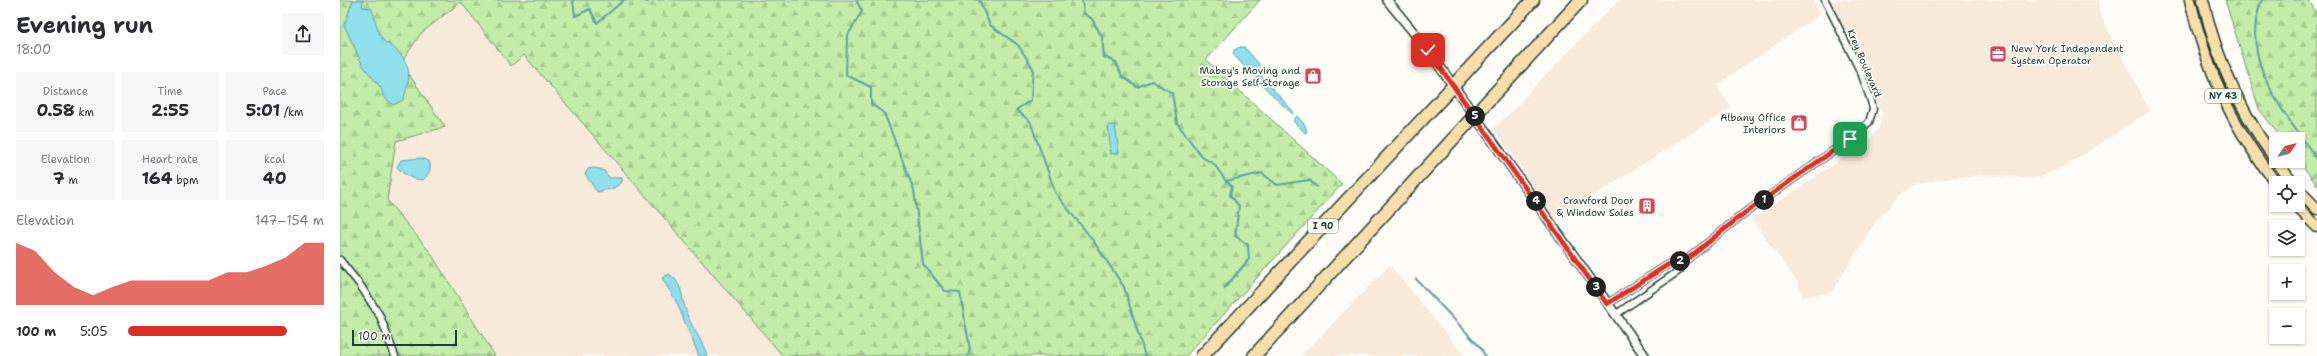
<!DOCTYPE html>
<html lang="en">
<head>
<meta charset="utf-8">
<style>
	body { margin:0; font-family:"Shantell Sans",sans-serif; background:#f7f7f7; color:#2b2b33; height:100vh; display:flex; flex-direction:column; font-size:15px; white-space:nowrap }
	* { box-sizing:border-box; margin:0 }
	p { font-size:13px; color:#7c7c81 }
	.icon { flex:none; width:22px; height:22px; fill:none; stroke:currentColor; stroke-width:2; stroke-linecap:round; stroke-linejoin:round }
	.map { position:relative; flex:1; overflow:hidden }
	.drawer { display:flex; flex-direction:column; background:#fff; width:340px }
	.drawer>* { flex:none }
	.needle { width:26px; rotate:55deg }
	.controls { position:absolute; left:1929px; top:132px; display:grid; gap:8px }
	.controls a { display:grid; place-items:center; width:36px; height:36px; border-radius:0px; background:#fff; box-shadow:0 1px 3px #0004; font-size:20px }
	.scale { position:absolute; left:12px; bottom:10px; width:105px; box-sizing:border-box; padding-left:4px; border:2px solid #1f3d34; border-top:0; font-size:11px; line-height:14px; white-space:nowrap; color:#1f3d34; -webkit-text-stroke:3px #fdfcf7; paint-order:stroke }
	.pin { position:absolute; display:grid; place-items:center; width:34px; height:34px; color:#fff; margin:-17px; border-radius:8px; box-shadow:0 2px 6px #0006 }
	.km { position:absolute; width:20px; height:20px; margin:-10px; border-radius:50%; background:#222; color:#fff; font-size:11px; line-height:20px; text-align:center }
	.round { display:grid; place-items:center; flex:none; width:42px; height:42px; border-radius:0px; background:#f7f7f7 }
	.head { display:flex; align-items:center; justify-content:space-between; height:68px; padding:0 16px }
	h1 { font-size:22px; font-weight:700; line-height:30px }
	.figures { display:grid; grid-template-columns:repeat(3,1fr); gap:6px; height:68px; padding:4px 16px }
	.figures div { display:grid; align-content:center; border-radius:0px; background:#f7f7f7; text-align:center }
	.figures b { font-size:17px; font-weight:700 }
	.figures small { font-size:11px; font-weight:400 }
	.figures p { font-size:11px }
	.chart { height:112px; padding:8px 16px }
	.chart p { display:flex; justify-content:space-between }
	.chart svg { width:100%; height:72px; margin-top:4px; fill:#d93025; opacity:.7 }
	ul { padding:0 16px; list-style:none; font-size:13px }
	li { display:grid; grid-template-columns:64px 48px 1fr; align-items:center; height:30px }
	li i { height:10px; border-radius:5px; background:#d93025 }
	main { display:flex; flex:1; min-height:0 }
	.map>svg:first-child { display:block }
</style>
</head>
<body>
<main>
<section class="drawer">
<div class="head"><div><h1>Evening run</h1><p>18:00</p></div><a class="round"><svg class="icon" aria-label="share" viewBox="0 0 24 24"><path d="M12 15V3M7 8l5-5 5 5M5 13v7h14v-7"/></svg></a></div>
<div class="figures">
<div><p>Distance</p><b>0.58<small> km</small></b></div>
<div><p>Time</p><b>2:55</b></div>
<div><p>Pace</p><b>5:01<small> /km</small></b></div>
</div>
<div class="figures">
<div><p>Elevation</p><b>7<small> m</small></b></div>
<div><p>Heart rate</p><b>164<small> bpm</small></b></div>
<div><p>kcal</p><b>40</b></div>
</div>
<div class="chart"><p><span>Elevation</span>147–154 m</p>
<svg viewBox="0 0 160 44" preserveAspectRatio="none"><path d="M0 44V6L10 11L20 24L30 33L40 38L50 33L60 29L70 29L80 29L90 29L100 29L110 24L120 24L130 20L140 15L150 6L160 6V44z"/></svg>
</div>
<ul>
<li><b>100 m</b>5:05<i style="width:81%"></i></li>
</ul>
</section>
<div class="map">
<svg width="1977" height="356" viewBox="0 0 1977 356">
	<defs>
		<pattern id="forest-firs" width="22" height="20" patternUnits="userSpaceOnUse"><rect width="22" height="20" fill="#c2eca8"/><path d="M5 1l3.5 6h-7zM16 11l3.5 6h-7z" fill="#a6cb91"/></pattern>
	</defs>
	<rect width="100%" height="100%" fill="#fdfcf7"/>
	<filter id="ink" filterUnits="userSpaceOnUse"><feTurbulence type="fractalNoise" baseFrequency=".025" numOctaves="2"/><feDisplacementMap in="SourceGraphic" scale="8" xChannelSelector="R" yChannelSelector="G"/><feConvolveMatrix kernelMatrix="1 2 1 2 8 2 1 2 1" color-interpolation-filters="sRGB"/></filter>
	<g filter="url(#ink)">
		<g fill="#f7eadb">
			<path d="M1278 0H1473L1480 14 1377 85 1391 108 1216 220 1154 129Z"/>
			<path d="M1490 0H1758L1759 13 1810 111 1726 166 1693 179 1648 175 1602 179 1574 185 1559 196 1535 222 1492 292 1462 297 1458 283 1412 220 1529 140 1540 126 1542 112Z"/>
			<path d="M121 2 171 66 184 55 443 356H155L90 252 47 200 56 141 61 63 81 33Z"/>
			<path d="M1050 265 1125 356H961Z"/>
		</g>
		<g fill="url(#forest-firs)" stroke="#70946e">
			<path d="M0 0H920L866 60 1002 184 846 356H443L184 55 171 66 121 2 81 33 61 63 105 127 56 141 47 200 90 252 155 356H0Z"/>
			<path d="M1885 0H1969L1977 15V185L1958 160V139H1942L1919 109Z"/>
		</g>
		<g fill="#90dfed" stroke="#639ea3">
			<path d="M13 0H23L22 7 31 8C36 17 36 32 43 40 46 43 50 45 53 47 73 65 71 77 63 100L53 105 43 96 41 88 23 66 4 25Z"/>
			<path d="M900 47H904L919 64V71L916 75 911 74 893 54 894 50Z"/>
			<path d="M920 75 953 111V114C950 113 920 83 916 78Z"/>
			<path d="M957 116 965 125 967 132 965 133 953 121Z"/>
			<path d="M768 125H775L779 153 771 154Z"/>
			<path d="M81 158 89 161C92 169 89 174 83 180 73 180 64 175 57 167L61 160Z"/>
			<path d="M254 168 263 170 270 178H282V182L274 188 257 192 245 174 248 169Z"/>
			<path d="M329 274C345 284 341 305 349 319 355 332 363 342 367 356H359L337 303 322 278Z"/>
		</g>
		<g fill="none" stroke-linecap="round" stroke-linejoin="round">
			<g stroke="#639ea3" stroke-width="2">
				<path d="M233 0 235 16 250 9 257 23 284 0"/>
				<path d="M300 0 308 2 309 0"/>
				<path d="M516 0 522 11 507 37 506 75 531 87V104L544 113 574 190 583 264 605 291 620 292 630 349 628 356"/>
				<path d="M639 0 650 25 678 45 693 68 691 100 676 110 690 121 716 194 752 239 784 287 805 356"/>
				<path d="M742 0 744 13 752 19 762 37 764 57 776 62 782 76 797 87 812 81 832 93 837 123 862 157 874 164 886 181 922 173 937 185 969 180 977 187"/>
				<path d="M1922 0C1897 58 1945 114 1977 159"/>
				<path d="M1076 279 1141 348 1145 356"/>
				<path d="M884 289 909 259 908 245 895 236 899 206 890 195 892 186 886 181"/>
			</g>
			<g stroke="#1f3d34" stroke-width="9">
				<g id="minor">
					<path d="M0 260 20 285 40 316 55 356"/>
					<path d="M1267 304 1332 262 1345 261"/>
					<path d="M1275 315 1340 270 1345 261 1402 215 1510 139 1529 122 1533 109 1531 101 1522 75 1485 0"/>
				</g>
			</g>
			<g stroke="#1f3d34" stroke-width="11">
				<path id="tertiary" d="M1047 0 1088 50 1305 356"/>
			</g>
			<g stroke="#1f3d34" stroke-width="13">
				<g id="primary">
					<path d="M1850 0C1865 66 1894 130 1936 183"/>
					<path d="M1863 0C1878 67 1909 129 1953 183"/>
					<path d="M1958 189 1977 209"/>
					<path d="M1955 205 1977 227"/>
				</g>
			</g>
			<g stroke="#1f3d34" stroke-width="15">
				<g id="motorway">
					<path d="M1123 75 1193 0"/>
					<path d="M1144 105 1241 0"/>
					<path d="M862 356 1104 96"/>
					<path d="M914 356 1125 126"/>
				</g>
			</g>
			<use href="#minor" stroke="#fdfcf7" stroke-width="6"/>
			<use href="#tertiary" stroke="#fdfcf7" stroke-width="8"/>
			<use href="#primary" stroke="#f9deab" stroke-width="10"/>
			<use href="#motorway" stroke="#f9deab" stroke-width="12"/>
			<g stroke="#1f3d34" stroke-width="15" stroke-linecap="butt">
				<g id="motorway-bridge">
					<path d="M1104 96 1123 75"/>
					<path d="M1125 126 1144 105"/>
				</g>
			</g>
			<use href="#motorway-bridge" stroke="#f9deab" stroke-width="12"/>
		</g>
	</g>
	<g fill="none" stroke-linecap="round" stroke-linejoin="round" filter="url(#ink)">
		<g stroke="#fff" stroke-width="8">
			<path id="route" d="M1088 50 1267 304 1332 262 1345 261 1402 215 1510 139"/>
		</g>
		<use href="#route" stroke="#d93025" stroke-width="5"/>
	</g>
	<defs>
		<g id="office-square" transform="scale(0.9)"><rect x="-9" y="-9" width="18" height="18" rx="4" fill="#d1495b" stroke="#fdfcf7"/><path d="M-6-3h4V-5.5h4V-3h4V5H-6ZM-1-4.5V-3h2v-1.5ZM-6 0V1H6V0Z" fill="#fff"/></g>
		<g id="shop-square" transform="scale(0.9)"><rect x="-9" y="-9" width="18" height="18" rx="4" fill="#d1495b" stroke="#fdfcf7"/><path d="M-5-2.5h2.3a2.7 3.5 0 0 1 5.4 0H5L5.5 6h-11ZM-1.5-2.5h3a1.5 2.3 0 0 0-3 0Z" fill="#fff"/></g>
		<g id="building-square" transform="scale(0.9)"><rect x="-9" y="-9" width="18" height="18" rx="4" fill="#d1495b" stroke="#fdfcf7"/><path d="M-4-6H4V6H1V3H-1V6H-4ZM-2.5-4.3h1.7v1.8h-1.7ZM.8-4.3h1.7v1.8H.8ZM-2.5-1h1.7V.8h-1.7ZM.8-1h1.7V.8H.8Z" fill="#fff"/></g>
	</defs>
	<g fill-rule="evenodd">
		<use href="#office-square" x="1658" y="54"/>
		<use href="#shop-square" x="973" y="76"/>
		<use href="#shop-square" x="1459" y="123"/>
		<use href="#building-square" x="1307" y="206"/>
	</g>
	<g text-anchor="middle" stroke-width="3.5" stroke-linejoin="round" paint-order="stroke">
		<g fill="#fdfcf7" stroke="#62766e" stroke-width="1">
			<rect x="1865" y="89" width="36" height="14" rx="3"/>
			<rect x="968" y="219" width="30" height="14" rx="3"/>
		</g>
		<g font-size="9" font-weight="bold" fill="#1f3d34">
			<text x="1883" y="99">NY 43</text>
			<text x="983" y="229">I 90</text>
		</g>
		<g font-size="10" fill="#1f3d34" stroke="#fdfcf7" text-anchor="end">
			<text x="1671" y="52" text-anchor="start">New York Independent<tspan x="1671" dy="12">System Operator</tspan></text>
			<text x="960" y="74">Mabey's Moving and<tspan x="960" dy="12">Storage Self-Storage</tspan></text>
			<text x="1446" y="121">Albany Office<tspan x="1446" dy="12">Interiors</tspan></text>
			<text x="1294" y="204">Crawford Door<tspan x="1294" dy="12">&amp; Window Sales</tspan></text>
		</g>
		<g font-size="10" fill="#1f3d34" stroke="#fdfcf7">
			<text transform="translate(1525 63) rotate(67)" y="4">Krey Boulevard</text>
		</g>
	</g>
</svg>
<div class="controls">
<a><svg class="needle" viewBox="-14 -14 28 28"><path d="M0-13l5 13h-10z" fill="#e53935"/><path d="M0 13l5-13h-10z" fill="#7c7c81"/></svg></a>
<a><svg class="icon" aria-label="locate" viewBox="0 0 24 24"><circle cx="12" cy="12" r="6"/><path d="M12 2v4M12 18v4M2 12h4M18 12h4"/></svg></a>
<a><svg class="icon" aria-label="layers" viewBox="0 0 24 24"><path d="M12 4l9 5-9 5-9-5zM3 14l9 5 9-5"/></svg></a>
<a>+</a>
<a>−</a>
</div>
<div class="scale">100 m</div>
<div class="pin" style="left:1510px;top:139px;background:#1e9e55"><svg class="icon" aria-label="arrive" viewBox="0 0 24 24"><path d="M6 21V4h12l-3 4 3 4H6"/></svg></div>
<div class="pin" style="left:1088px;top:50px;background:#d93025"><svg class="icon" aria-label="check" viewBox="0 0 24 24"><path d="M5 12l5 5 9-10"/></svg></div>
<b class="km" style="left:1424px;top:200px">1</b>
<b class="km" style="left:1340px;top:261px">2</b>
<b class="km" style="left:1256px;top:287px">3</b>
<b class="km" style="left:1196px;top:201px">4</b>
<b class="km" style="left:1135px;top:116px">5</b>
</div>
</main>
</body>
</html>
